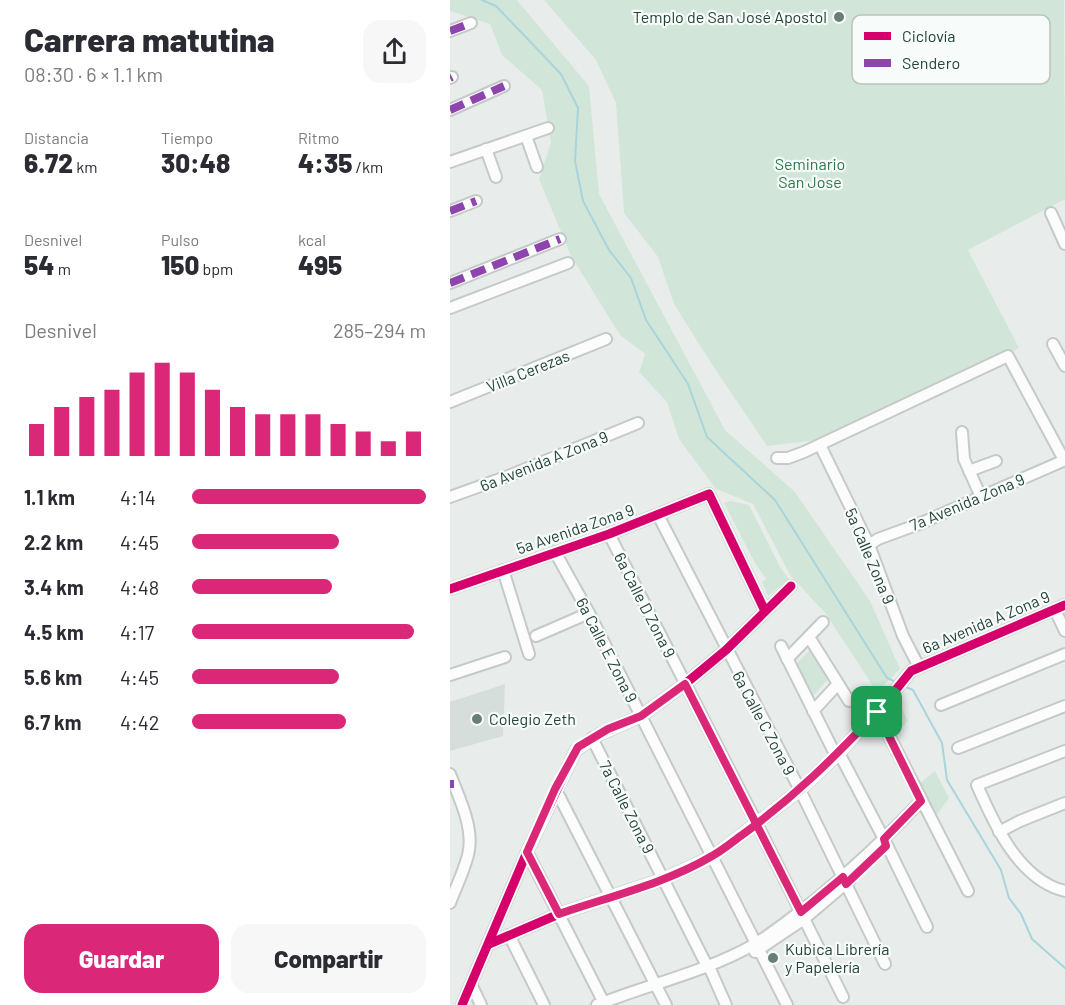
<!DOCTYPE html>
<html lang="es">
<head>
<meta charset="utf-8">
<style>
	body { margin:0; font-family:Barlow,sans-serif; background:#f7f7f7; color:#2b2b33; height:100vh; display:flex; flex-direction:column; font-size:22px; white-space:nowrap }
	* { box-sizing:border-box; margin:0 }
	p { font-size:20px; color:#7c7c81 }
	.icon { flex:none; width:33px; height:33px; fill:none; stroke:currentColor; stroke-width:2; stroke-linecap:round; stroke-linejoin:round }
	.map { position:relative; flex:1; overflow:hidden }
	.details { display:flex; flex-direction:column; background:#fff; width:450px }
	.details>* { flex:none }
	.pin { position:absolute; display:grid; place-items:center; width:51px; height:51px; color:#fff; margin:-26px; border-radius:12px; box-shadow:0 3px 9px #0006 }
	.round { display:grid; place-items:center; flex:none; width:63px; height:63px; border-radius:18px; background:#f7f7f7 }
	.head { display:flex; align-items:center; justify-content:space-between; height:102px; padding:0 24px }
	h1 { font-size:33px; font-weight:800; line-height:45px }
	.metrics { display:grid; grid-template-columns:repeat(3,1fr); gap:9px; height:102px; padding:6px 24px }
	.metrics div { display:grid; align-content:center }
	.metrics b { font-size:26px; font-weight:800 }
	.metrics small { font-size:16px; font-weight:400 }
	.metrics p { font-size:16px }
	.chart { height:168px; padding:12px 24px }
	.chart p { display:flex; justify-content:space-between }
	.chart svg { width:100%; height:108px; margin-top:6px; stroke:#db2777; stroke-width:6 }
	.action { display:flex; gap:12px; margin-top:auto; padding:12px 24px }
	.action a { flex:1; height:69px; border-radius:18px; background:#db2777; color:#fff; font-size:24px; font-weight:800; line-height:69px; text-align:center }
	.action a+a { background:#f7f7f7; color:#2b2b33 }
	ul { padding:0 24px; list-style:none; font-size:20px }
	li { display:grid; grid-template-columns:96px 72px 1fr; align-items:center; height:45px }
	li i { height:15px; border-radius:8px; background:#db2777 }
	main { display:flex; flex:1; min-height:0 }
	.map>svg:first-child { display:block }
</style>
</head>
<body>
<main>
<section class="details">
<div class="head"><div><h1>Carrera matutina</h1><p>08:30 · 6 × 1.1 km</p></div><a class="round"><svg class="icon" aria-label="share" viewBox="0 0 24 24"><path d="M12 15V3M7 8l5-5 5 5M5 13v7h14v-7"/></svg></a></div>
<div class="metrics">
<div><p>Distancia</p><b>6.72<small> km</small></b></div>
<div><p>Tiempo</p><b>30:48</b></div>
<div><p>Ritmo</p><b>4:35<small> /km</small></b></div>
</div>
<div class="metrics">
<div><p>Desnivel</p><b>54<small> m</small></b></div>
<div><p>Pulso</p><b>150<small> bpm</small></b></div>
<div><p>kcal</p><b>495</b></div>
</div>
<div class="chart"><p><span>Desnivel</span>285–294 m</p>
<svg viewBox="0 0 160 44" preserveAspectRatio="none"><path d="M5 44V31M15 44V24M25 44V20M35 44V17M45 44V10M55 44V6M65 44V10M75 44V17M85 44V24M95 44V27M105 44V27M115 44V27M125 44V31M135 44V34M145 44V38M155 44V34"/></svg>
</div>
<ul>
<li><b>1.1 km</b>4:14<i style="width:100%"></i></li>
<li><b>2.2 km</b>4:45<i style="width:63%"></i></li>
<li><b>3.4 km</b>4:48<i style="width:60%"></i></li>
<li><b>4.5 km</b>4:17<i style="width:95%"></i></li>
<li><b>5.6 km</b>4:45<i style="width:63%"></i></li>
<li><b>6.7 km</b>4:42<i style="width:66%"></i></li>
</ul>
<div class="action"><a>Guardar</a><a>Compartir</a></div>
</section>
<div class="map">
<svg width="615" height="1005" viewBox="0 0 615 1005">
	<rect width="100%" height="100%" fill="#e8edeb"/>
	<path fill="#d6dedb" d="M55 684 53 736 0 751V702Z"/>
	<g fill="#d1e6d8">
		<path d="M0 0H67L139 86 149 194 275 430 345 492 420 601 450 669 427 692 376 614 340 575 303 504 266 489 229 439 217 402 189 372 195 354 170 335 121 256 89 179 101 143 92 90 52 55 40 24 0 11Z"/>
		<path d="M94 0H614L615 199 518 250 569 348 376 439 317 446 263 366 224 304 208 257 174 213 166 103 146 60Z"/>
		<path d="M280 501 299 505 330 567 339 579 318 596 312 582 316 579 305 563 274 503Z"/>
		<path d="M362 648 379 678 361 698 344 666Z"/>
		<path d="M449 702 458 721 442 736 433 718Z"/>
		<path d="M485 771 499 798 484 819 469 784Z"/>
	</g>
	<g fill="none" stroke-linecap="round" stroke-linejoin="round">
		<g stroke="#a9d4db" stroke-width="2">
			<path d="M32 0 46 6 111 74 128 108 125 161 133 201 159 250 181 278 196 320 238 384 257 437 325 500 437 678 448 683"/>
			<path d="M453 686 463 690 492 743 497 780 551 870 559 898 571 914 582 939 615 968"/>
		</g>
		<g stroke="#c5cac8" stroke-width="14">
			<g id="minor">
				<path d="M0 31 21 23"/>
				<path d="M0 78 2 77"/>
				<path d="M0 110 54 86"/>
				<path d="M76 136 87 167"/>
				<path d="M36 149 46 177"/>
				<path d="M0 162 98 128"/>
				<path d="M0 211 26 201"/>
				<path d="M601 213 615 244"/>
				<path d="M0 283 110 239"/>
				<path d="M0 308 118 263"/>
				<path d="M603 344 615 366"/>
				<path d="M0 402 156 339"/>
				<path d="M512 432 514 459 531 497"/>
				<path d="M370 445 419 545 453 636 469 667"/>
				<path d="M327 458H338L354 452 558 356 614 460"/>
				<path d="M519 471 546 461"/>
				<path d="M0 497 61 475 188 423"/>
				<path d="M208 515 350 790 435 964"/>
				<path d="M159 534 307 824 393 997"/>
				<path d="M419 545 428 539 469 524 615 460"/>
				<path d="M105 552 139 613 337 1005"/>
				<path d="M53 570 79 654"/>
				<path d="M0 589 159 534 259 494 315 611"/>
				<path d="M605 610 615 631"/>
				<path d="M86 636 139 613"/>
				<path d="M359 637 399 701"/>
				<path d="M331 646 386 756"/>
				<path d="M337 659 373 622"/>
				<path d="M0 675 55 657"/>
				<path d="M491 705 615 654"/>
				<path d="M363 711 388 684"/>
				<path d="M427 712 518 891"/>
				<path d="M142 738 257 966 261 971 276 1005"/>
				<path d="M508 748 615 706"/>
				<path d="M615 751 527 785C544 824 569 880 615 891"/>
				<path d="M389 753 434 839 477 927"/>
				<path d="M0 774C9 798 25 829 18 855 14 871 6 887 0 903"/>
				<path d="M106 790 216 1005"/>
				<path d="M549 832 570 821 615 803"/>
				<path d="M77 852 155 1005"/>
				<path d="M59 935 94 1005"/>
				<path d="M39 944 109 914 213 879 262 857 350 790 389 753 440 697 461 671 615 605"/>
				<path d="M305 952 354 919 400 880"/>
				<path d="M21 984 31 1005"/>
				<path d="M12 1005 77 852 126 750 148 735 191 716 235 684 276 650 341 586"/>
				<path d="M147 1005C199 984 256 972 305 944 315 938 325 930 335 923 384 887 429 845 471 801"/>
			</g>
		</g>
		<use href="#minor" stroke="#fcfcfc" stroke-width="10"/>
		<g stroke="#8e44ad" stroke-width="8" stroke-dasharray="15 8" stroke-linecap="butt">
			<path d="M0 31 21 23"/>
			<path d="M0 78 2 77"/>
			<path d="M0 110 54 86"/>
			<path d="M0 211 26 201"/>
			<path d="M0 283 110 239"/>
			<path d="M0 784H4"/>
		</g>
		<g stroke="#f7fbf9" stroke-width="13">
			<g id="cycleway">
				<path d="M0 589 159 534 259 494 315 611"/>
				<path d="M39 944 109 914 213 879 262 857 350 790 389 753 440 697 461 671 615 605"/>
				<path d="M12 1005 77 852 126 750 148 735 191 716 235 684 276 650 341 586"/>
			</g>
		</g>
		<use href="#cycleway" stroke="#d6006c" stroke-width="9"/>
	</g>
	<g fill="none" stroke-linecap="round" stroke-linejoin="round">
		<g stroke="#fff" stroke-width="12">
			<path id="route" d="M427 712C383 759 344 797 292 835 282 842 273 850 262 856 217 883 158 897 109 914L77 852 105 789 128 747 158 729 191 716 235 684 351 912 393 877 396 884 436 846 434 839 471 801 427 712"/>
		</g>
		<use href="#route" stroke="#db2777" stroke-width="8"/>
	</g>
	<g fill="#697e78" stroke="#f7fbf9" stroke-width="2">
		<circle cx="389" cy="17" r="6"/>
		<circle cx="27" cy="719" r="6"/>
		<circle cx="323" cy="958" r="6"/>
	</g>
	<g text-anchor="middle" stroke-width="4.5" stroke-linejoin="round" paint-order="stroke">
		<g font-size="16" fill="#24423a" stroke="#f7fbf9" text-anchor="start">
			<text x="377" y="23" text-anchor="end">Templo de San José Apostol</text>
			<text x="39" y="725">Colegio Zeth</text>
			<text x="335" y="955">Kubica Librería<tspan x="335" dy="18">y Papelería</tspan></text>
		</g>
		<g font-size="16" fill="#2d7a4b" stroke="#f7fbf9">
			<text x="360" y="170">Seminario<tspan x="360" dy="18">San Jose</tspan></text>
		</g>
		<g font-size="16" fill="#24423a" stroke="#f7fbf9">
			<text transform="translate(78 371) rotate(-22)" y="6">Villa Cerezas</text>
			<text transform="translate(94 461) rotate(-22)" y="6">6a Avenida A Zona 9</text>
			<text transform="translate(517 502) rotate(-23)" y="6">7a Avenida Zona 9</text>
			<text transform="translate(125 529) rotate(-19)" y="6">5a Avenida Zona 9</text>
			<text transform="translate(420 556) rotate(67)" y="6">5a Calle Zona 9</text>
			<text transform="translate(195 605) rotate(63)" y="6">6a Calle D Zona 9</text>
			<text transform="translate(536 622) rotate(-23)" y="6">6a Avenida A Zona 9</text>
			<text transform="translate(157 650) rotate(63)" y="6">6a Calle E Zona 9</text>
			<text transform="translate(314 723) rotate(62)" y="6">6a Calle C Zona 9</text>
			<text transform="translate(177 807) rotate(63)" y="6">7a Calle Zona 9</text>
		</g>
	</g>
	<rect x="402" y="15" width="198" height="69" rx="9" fill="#f7fbf9" stroke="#b8c4c0" stroke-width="1.5"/>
	<rect x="414" y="32" width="27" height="8" fill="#d6006c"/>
	<rect x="414" y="59" width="27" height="8" fill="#8e44ad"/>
	<g font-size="16" fill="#24423a">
		<text x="452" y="42">Ciclovía</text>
		<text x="452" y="69">Sendero</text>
	</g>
</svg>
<div class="pin" style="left:427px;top:712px;background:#1e9e55"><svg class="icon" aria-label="arrive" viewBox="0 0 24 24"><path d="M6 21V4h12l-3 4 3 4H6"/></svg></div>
</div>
</main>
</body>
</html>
